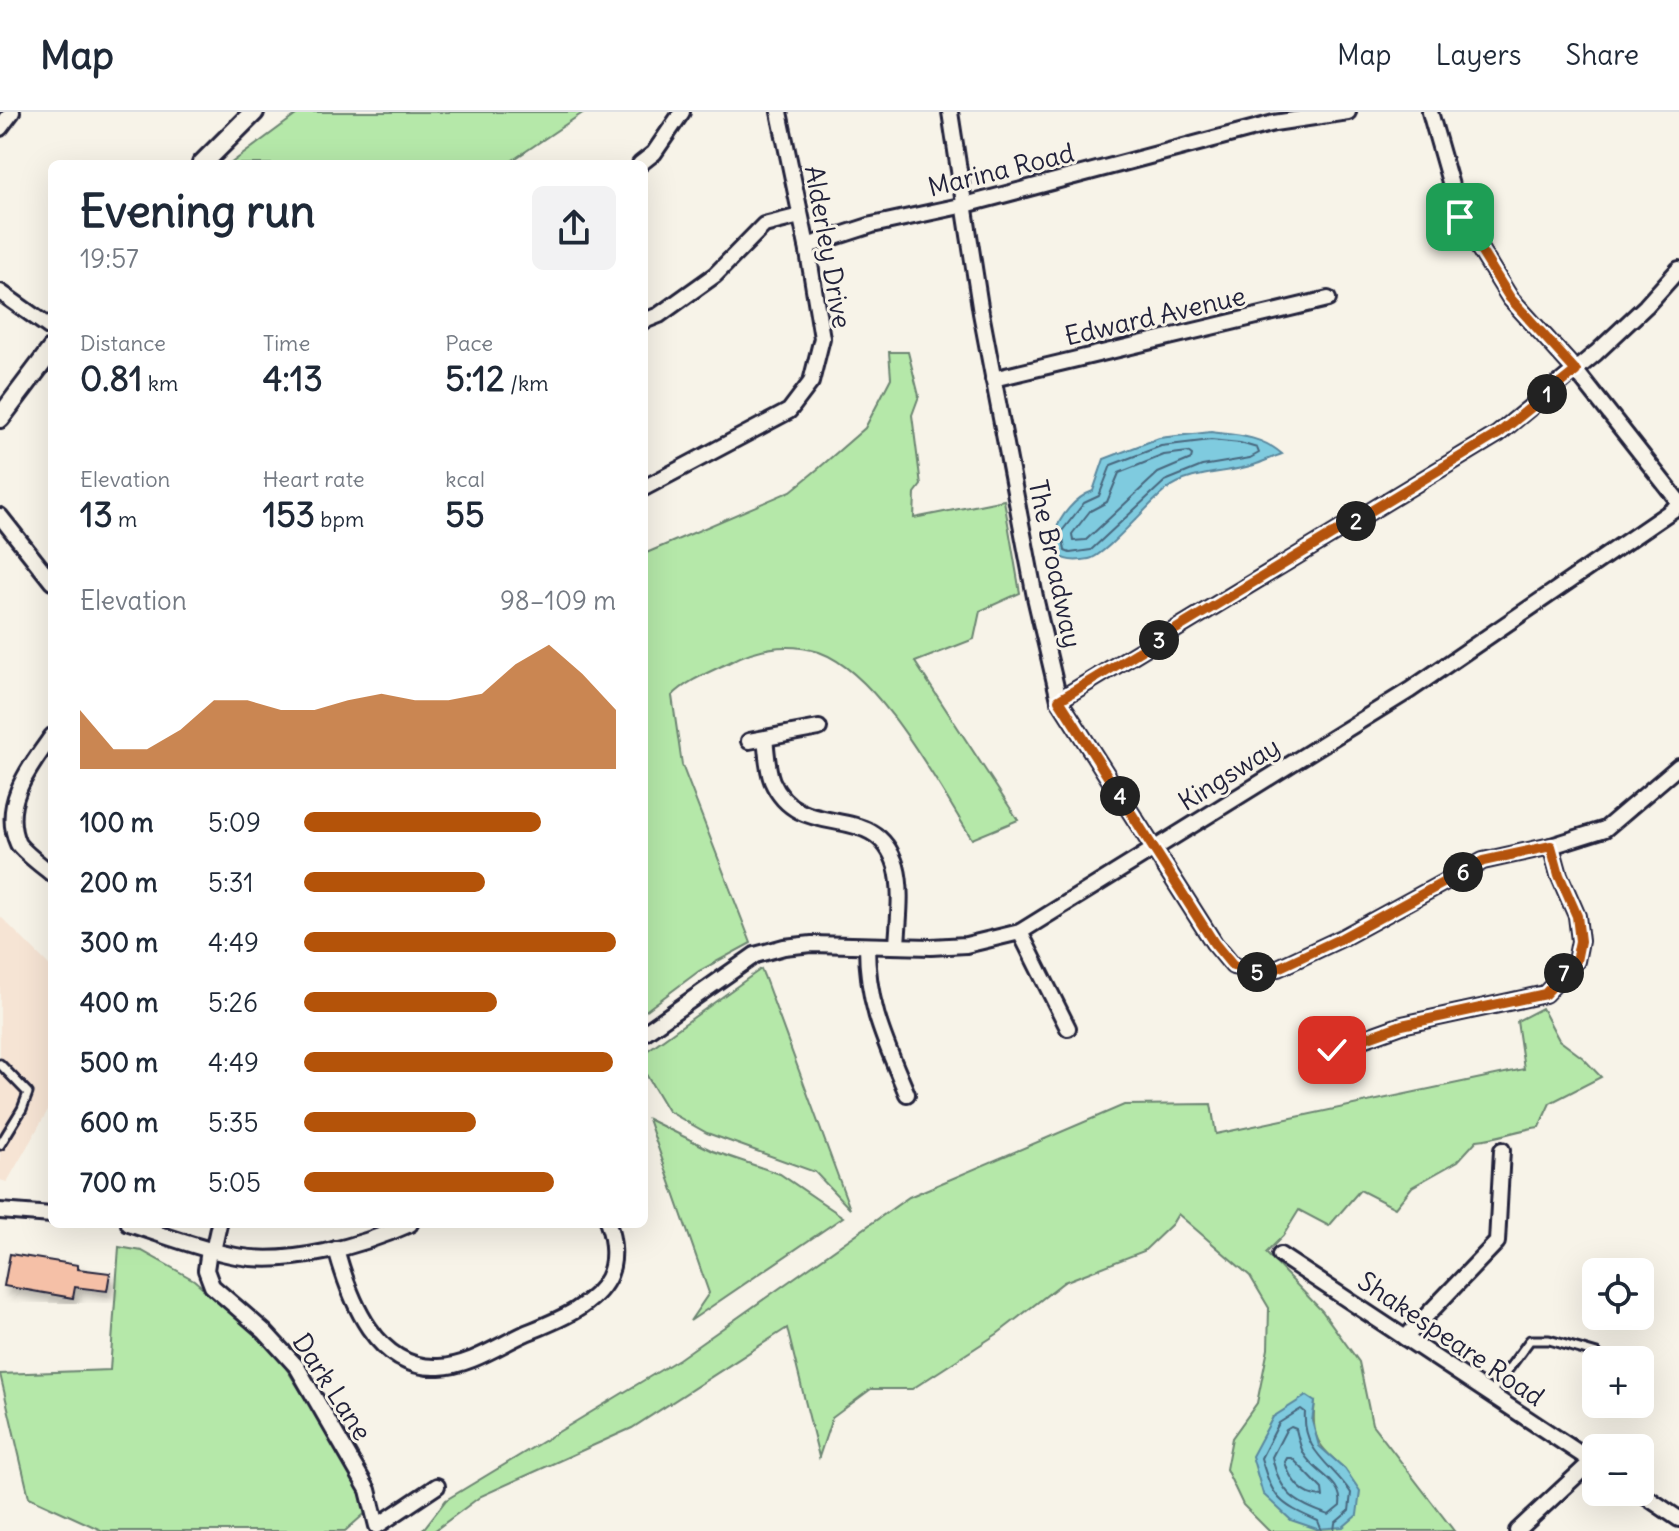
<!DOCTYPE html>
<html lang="en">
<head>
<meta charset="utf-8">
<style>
	body { margin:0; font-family:Delius,sans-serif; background:#f2f2f3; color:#1f2937; height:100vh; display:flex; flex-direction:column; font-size:30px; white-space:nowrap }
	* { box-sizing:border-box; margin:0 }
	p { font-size:26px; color:#747a83 }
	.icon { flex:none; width:44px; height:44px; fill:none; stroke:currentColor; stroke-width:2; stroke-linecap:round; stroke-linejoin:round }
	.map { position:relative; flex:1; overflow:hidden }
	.details { position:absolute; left:48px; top:48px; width:600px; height:1068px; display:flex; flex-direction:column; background:#fff; border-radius:12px; box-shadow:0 8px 32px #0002 }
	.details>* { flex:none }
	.fabs { position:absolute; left:1582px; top:1146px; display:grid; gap:16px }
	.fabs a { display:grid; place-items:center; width:72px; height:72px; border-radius:12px; background:#fff; box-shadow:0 8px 32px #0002; font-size:40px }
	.pin { position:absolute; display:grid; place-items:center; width:68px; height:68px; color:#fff; margin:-34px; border-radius:16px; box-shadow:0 4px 12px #0006 }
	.km { position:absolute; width:40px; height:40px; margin:-20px; border-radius:50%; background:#222; color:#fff; font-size:22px; line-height:40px; text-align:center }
	.round { display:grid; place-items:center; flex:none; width:84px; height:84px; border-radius:12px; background:#f2f2f3 }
	.summary { display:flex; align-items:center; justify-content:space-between; height:136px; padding:0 32px }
	h1 { font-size:44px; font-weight:700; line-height:60px }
	.stats { display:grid; grid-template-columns:repeat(3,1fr); gap:12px; height:136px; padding:8px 32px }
	.stats div { display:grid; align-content:center }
	.stats b { font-size:34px; font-weight:700 }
	.stats small { font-size:22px; font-weight:400 }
	.stats p { font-size:22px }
	.chart { height:224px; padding:16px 32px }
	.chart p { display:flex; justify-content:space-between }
	.chart svg { width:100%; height:144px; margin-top:8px; fill:#b45309; opacity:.7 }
	ul { padding:0 32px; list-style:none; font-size:26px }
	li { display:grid; grid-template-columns:128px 96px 1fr; align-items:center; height:60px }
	li i { height:20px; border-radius:10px; background:#b45309 }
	header { display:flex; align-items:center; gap:48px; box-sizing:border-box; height:112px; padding:0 40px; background:#fff; border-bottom:2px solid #e0e1e3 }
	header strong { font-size:38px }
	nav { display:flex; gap:44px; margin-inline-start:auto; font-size:28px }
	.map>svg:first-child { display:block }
</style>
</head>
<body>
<header>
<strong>Map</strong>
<nav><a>Map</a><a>Layers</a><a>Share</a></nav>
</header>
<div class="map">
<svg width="1679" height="1419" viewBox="0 0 1679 1419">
	<defs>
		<filter id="shadow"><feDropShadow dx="4" dy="7" stdDeviation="4" flood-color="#0004"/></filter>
	</defs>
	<rect width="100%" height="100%" fill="#f7f3e8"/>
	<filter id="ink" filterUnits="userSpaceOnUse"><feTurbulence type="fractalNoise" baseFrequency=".0125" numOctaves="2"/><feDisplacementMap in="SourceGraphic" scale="16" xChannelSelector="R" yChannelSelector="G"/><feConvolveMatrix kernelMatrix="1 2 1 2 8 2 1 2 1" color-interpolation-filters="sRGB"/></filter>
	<g filter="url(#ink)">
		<path fill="#f6e4d4" d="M0 804 52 856V991L7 1070 0 1068Z"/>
		<g fill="#b5e8a9" stroke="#6c8572" stroke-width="2" fill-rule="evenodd">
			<path d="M300 0H584L507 52H230Z"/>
			<path d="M889 240H908L919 284 912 303 921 373 915 381 914 406 1004 388 1020 481 980 499 974 527 915 550 1018 708 972 727C938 673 880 562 819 540 788 530 757 536 730 550 710 560 688 568 672 584L682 653 751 831 699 859 644 900V442L791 379 819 356 865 316 891 266Z"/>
			<path d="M761 857 764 864 850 1097 815 1060 707 1021 668 999 644 959V941Z"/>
			<path d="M1542 896 1559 928 1583 946 1601 965 1550 991 1539 1015C1517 1018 1499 1026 1477 1028L1458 1049 1412 1075 1395 1096 1360 1078 1329 1114 1299 1098 1283 1124 1266 1141 1322 1199 1359 1250 1372 1312 1454 1419H1269L1243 1393 1226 1357 1232 1326 1257 1291 1268 1237 1269 1196 1250 1164 1178 1102 1172 1112 1144 1139 1064 1170 997 1222 912 1277H871L832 1306 819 1345 787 1216 632 1316 481 1384 434 1419H422L446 1388 679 1247 909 1085 1124 993 1211 992 1216 1022 1524 957 1517 909ZM1315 1290C1310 1327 1319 1334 1345 1357L1273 1305Z"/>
			<path d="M648 1007 713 1039 780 1062 843 1105 690 1209 709 1181Z"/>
			<path d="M119 1135 142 1139 194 1168 267 1231 286 1256 328 1323 357 1361 369 1398 345 1419H103L29 1385 0 1262 110 1258Z"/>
		</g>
		<g fill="#7fcbdf" stroke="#5a879d" stroke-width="2">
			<path d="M1211 320C1236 323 1262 324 1282 342 1273 345 1263 350 1254 353 1225 362 1191 359 1166 378 1149 391 1105 444 1089 447 1027 459 1058 391 1093 379L1104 347 1159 326Z"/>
			<path d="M1306 1284 1315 1290 1312 1309 1319 1334 1345 1357 1360 1379 1357 1403 1343 1415 1317 1417 1291 1408 1263 1382 1252 1344 1273 1305Z"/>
		</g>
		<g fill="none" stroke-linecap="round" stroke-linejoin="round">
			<g stroke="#47667d" stroke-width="2">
				<path d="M1211 328 1240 331 1257 336 1259 341 1250 346 1202 354 1165 369 1091 438 1070 441 1065 439 1062 419 1084 391 1099 384 1111 353 1161 334Z"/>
				<path d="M1188 340 1192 343 1191 347 1158 361 1086 428 1073 429 1072 422 1090 399 1107 390 1119 361 1164 343Z"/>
				<path d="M1291 1315 1296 1317C1298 1325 1300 1335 1304 1342 1314 1361 1344 1369 1340 1394L1329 1403C1296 1392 1280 1382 1272 1345L1286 1318Z"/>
				<path d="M1287 1346H1292L1322 1377 1323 1385C1303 1385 1290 1368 1285 1350Z"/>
				<path d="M1322 1419 1318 1409C1279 1392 1273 1387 1261 1346L1279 1311 1301 1297 1305 1300C1302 1340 1332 1352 1351 1381L1349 1399 1335 1411 1334 1419"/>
			</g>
		</g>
		<path fill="#f5c0a7" stroke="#22223b" stroke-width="2" filter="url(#shadow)" d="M10 1142 78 1153V1157L110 1161 107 1179 75 1175 73 1186 4 1174Z"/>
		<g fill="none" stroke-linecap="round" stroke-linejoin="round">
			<g stroke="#22223b" stroke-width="13">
				<g id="lane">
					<path d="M0 952 28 981 22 997 0 1033"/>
					<path d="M1490 1282 1530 1228H1549L1597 1242"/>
				</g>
			</g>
			<g stroke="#22223b" stroke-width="20">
				<g id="street">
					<path d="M950 0 981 201 1035 485 1059 588 1214 831 1233 854 1258 860 1278 856 1342 826 1483 749 1551 734 1605 717 1679 654"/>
					<path d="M1430 0 1460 105 1510 186 1576 259 1679 390"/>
					<path d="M0 16 12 0"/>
					<path d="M640 52 654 41 682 0"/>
					<path d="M807 134 872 113 965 93 1274 11 1348 0"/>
					<path d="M0 180 52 217"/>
					<path d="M644 209 659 203 715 163 764 113 800 104"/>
					<path d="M993 267 1328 187"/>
					<path d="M644 376 789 299 811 270 822 226 807 134 779 0"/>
					<path d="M0 404 52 470"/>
					<path d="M1059 588 1498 322 1596 241 1646 194 1679 157"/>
					<path d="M52 624C30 655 0 692 18 732 27 743 41 753 52 762"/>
					<path d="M765 627C767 640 767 657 772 669 800 733 875 685 896 754 903 779 898 809 897 834"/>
					<path d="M749 629 819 616"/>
					<path d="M1020 820 1068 916"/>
					<path d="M867 834C867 893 885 929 907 982"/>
					<path d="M644 921 755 843 784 835 812 832 931 835 966 833 1020 820 1410 578 1674 397 1679 389"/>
					<path d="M1332 938 1402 913 1545 882 1576 849 1580 829 1577 804 1559 763 1551 734"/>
					<path d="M0 1099 52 1103"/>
					<path d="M129 1112C164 1123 199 1137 236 1144 289 1154 361 1134 410 1112"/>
					<path d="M336 1137C350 1188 376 1258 439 1255 469 1254 498 1234 524 1222 553 1210 593 1196 608 1166 616 1150 614 1128 608 1112"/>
					<path d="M209 1138 206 1158 212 1174 265 1220 297 1255 368 1378 377 1414 437 1374"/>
					<path d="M213 1139 219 1112"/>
					<path d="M1280 1143 1596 1352"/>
					<path d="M1405 1226 1497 1130 1502 1038"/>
					<path d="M1639 1380 1679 1407"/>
					<path d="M1517 1419 1592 1349"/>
				</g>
			</g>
			<g stroke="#22223b" stroke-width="24">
				<g id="secondary">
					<path d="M202 52 254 0"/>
					<path d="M0 306 52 237"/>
				</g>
			</g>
			<use href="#lane" stroke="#f7f3e8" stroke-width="7"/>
			<use href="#street" stroke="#f7f3e8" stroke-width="14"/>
			<use href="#secondary" stroke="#f7f3e8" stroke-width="18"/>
		</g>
	</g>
	<g fill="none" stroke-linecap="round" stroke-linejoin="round" filter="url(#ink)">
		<g stroke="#fff" stroke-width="16">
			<path id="route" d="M1332 938 1402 913 1545 882 1576 849 1580 829 1577 804 1559 763 1551 734 1483 749 1342 826 1278 856 1258 860 1233 854 1214 831 1059 588 1498 322 1576 259 1510 186 1460 105"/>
		</g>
		<use href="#route" stroke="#b45309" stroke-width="10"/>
	</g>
	<g text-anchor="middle" stroke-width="6" stroke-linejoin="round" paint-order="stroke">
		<g font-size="26" fill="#22223b" stroke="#f7f3e8">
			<text transform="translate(1001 58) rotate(-14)" y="9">Marina Road</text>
			<text transform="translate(828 135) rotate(80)" y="9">Alderley Drive</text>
			<text transform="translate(1155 204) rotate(-13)" y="9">Edward Avenue</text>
			<text transform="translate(1055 452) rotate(78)" y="9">The Broadway</text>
			<text transform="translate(1229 662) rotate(-32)" y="9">Kingsway</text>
			<text transform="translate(1451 1227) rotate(34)" y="9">Shakespeare Road</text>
			<text transform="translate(332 1275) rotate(57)" y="9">Dark Lane</text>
		</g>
	</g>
</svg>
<div class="fabs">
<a><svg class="icon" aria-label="locate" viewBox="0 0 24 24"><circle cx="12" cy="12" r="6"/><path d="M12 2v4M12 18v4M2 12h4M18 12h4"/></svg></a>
<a>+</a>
<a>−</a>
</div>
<div class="pin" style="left:1460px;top:105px;background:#1e9e55"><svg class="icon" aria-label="arrive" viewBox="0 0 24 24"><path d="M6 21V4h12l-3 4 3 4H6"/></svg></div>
<div class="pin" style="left:1332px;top:938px;background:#d93025"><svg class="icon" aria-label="check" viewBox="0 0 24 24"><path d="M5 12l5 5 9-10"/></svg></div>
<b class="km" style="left:1547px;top:282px">1</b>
<b class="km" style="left:1356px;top:409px">2</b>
<b class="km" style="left:1159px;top:528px">3</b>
<b class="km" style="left:1120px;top:684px">4</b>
<b class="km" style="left:1257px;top:860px">5</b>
<b class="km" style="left:1463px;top:760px">6</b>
<b class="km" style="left:1564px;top:861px">7</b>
<section class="details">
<div class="summary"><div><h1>Evening run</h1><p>19:57</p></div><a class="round"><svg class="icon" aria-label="share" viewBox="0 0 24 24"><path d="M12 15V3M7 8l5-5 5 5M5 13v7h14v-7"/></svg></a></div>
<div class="stats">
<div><p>Distance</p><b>0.81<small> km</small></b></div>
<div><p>Time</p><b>4:13</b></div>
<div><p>Pace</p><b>5:12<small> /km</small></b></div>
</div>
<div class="stats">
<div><p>Elevation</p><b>13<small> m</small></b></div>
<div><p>Heart rate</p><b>153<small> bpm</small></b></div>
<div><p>kcal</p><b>55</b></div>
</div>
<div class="chart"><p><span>Elevation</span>98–109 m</p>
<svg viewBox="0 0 160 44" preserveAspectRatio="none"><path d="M0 44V26L10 38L20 38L30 32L40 23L50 23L60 26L70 26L80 23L90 21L100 23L110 23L120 21L130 12L140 6L150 15L160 26V44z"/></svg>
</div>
<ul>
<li><b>100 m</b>5:09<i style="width:76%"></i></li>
<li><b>200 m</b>5:31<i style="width:58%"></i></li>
<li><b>300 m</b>4:49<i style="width:100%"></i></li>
<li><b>400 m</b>5:26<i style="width:62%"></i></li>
<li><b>500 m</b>4:49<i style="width:99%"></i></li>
<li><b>600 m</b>5:35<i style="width:55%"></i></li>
<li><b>700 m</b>5:05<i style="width:80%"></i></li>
</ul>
</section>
</div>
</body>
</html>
